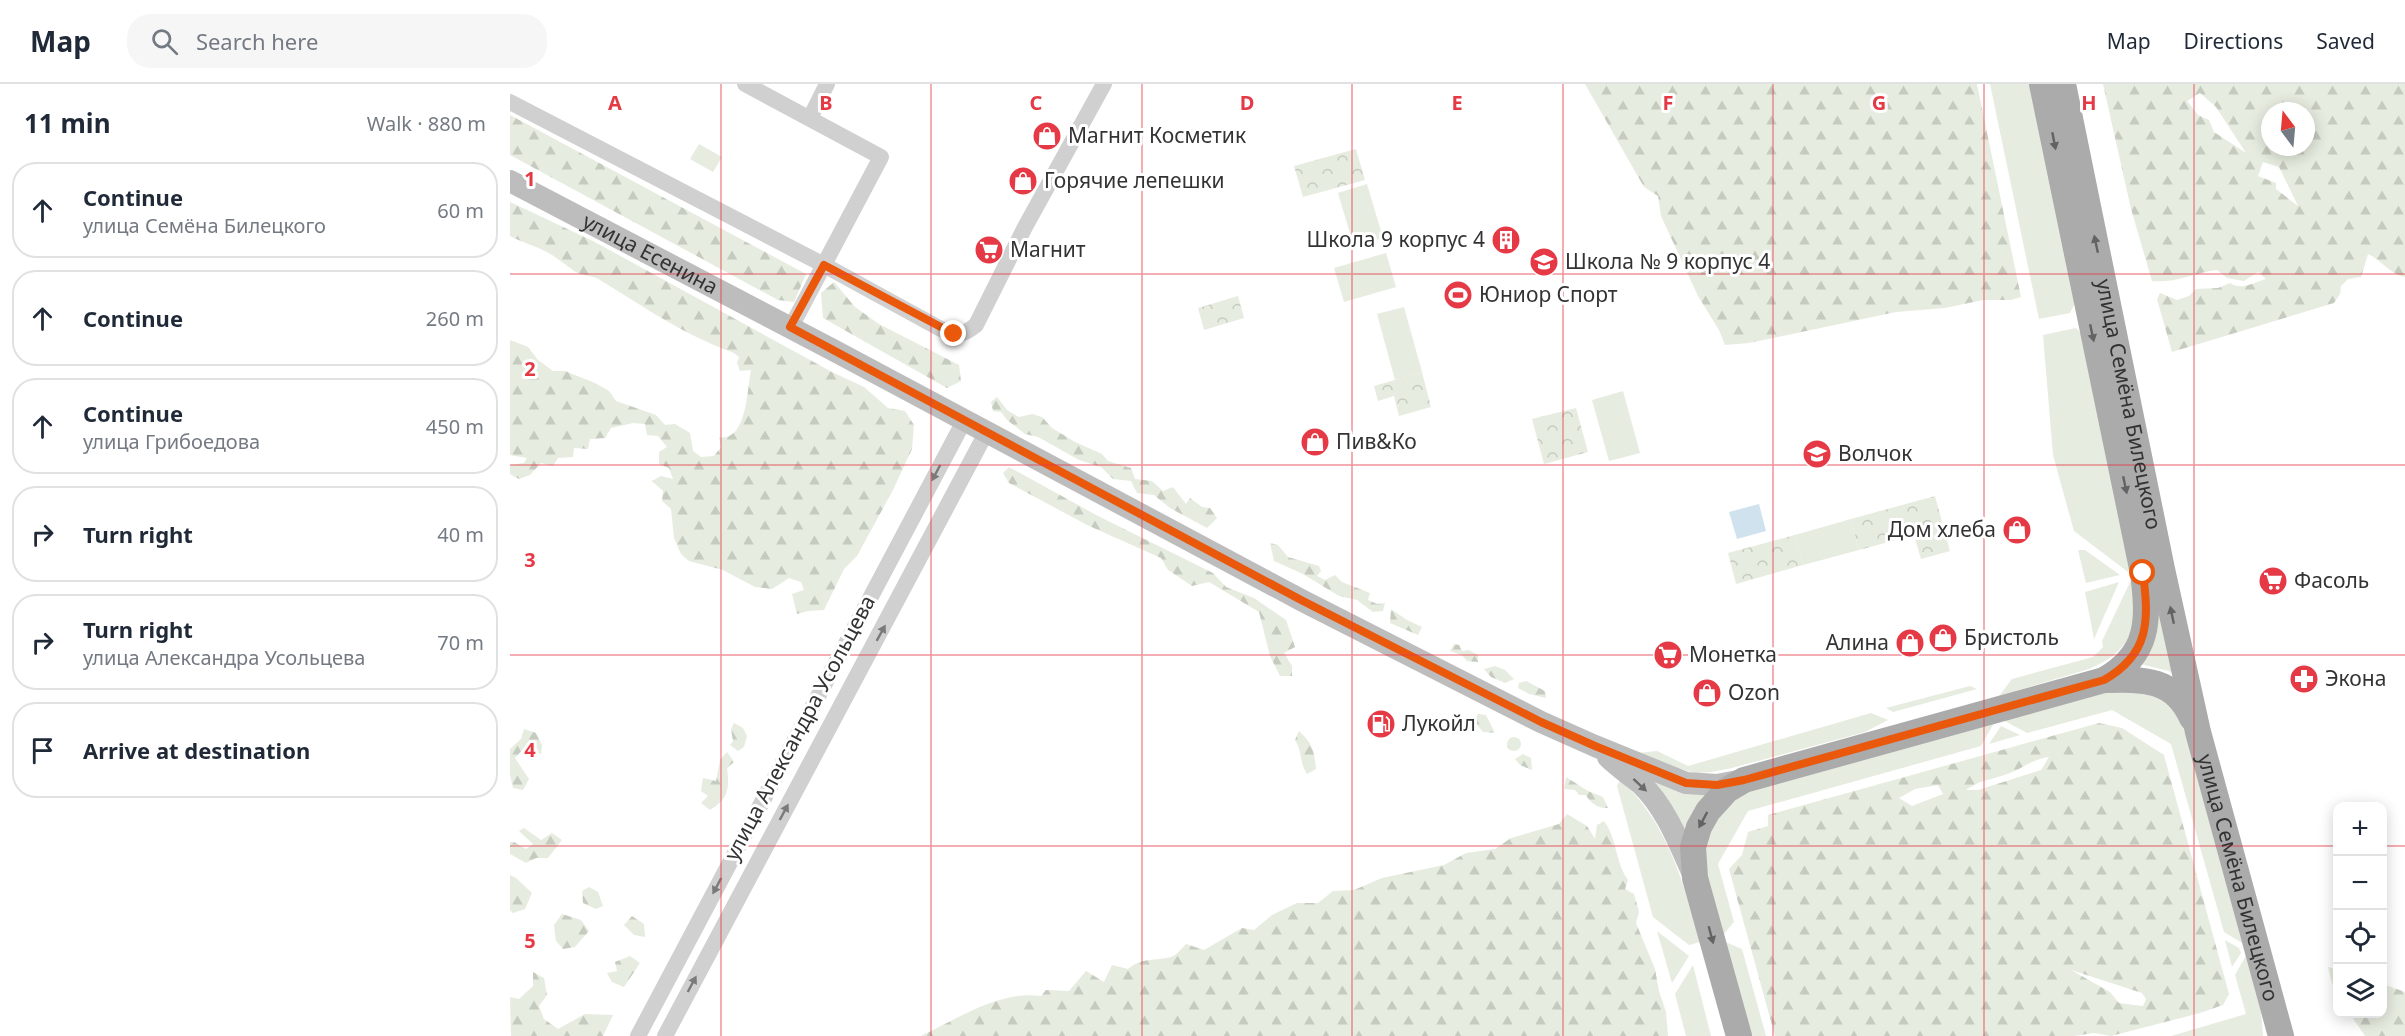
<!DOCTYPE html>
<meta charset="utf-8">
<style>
:root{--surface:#fff;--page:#f6f6f7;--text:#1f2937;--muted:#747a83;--line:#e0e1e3}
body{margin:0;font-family:"Noto Sans",sans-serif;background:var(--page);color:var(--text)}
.controls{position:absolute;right:18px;bottom:18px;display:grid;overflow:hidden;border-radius:12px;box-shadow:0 3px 15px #0003}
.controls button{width:54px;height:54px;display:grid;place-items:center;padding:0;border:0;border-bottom:2px solid var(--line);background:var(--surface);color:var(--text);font:30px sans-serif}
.compass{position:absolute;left:1751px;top:18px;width:54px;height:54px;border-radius:50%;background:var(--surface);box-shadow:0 3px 15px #0003;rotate:344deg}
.stop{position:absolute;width:18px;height:18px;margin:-14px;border:4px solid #ea580c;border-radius:50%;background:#fff}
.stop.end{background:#ea580c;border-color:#fff;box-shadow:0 2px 6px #0008}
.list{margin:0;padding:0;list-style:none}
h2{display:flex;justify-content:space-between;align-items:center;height:78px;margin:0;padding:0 24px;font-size:26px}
h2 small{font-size:20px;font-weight:400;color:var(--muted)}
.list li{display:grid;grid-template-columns:39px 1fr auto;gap:18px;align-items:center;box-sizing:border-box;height:96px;margin:0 12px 12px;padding:0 12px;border:2px solid var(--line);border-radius:24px}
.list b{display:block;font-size:22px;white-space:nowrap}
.list p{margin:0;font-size:20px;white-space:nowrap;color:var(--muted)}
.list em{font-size:20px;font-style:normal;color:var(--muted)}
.icon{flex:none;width:33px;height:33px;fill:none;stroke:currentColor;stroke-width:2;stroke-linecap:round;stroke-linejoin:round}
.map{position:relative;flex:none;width:1895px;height:952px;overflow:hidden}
header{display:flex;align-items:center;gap:36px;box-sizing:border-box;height:84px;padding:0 30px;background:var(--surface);border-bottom:2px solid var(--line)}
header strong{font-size:28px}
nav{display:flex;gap:33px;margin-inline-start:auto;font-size:21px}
.search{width:420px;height:54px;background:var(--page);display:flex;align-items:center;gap:15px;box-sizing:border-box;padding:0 21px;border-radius:24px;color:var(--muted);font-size:22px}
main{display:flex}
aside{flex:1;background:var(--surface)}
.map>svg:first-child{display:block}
.green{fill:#e6ecdf}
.forest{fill:url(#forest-firs);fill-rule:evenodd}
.park{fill:url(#park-crowns)}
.water{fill:#cfe2ee}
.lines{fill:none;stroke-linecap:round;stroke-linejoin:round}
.minor{stroke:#d0d0d0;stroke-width:16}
.secondary{stroke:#bdbdbd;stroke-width:22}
.primary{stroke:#ababab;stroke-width:26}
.oneway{fill:#636363}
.oneway2{fill:#7a7a7a}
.oneway3{fill:#6a6a6a}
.route{stroke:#ea580c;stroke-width:8}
.grid{fill:none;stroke:#e63946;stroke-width:1.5;stroke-opacity:0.55}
.labels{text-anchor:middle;stroke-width:6;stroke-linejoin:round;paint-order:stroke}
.poi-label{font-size:21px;fill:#333;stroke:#fff;text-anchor:start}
.street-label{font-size:21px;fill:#333;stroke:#fff}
.grid-label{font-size:20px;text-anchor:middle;font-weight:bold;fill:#e63946;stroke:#fff;stroke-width:6;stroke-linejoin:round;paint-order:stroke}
</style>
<header>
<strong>Map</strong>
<div class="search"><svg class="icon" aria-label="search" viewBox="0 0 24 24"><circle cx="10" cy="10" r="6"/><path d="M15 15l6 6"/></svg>Search here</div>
<nav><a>Map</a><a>Directions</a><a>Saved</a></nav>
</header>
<main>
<aside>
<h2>11 min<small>Walk · 880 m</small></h2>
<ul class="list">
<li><svg class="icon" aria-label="ahead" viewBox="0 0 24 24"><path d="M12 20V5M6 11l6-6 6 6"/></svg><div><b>Continue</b><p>улица Семёна Билецкого</p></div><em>60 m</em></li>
<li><svg class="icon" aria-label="ahead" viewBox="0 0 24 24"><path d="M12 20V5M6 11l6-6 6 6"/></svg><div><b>Continue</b></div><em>260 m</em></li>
<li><svg class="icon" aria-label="ahead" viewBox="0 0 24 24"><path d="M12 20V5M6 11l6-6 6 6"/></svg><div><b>Continue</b><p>улица Грибоедова</p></div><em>450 m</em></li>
<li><svg class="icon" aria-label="right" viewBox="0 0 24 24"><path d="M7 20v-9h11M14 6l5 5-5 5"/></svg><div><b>Turn right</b></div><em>40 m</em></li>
<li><svg class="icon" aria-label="right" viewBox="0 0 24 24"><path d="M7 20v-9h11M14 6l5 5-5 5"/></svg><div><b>Turn right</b><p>улица Александра Усольцева</p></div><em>70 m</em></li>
<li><svg class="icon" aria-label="arrive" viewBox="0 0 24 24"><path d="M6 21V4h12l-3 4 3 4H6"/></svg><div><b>Arrive at destination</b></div></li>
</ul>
</aside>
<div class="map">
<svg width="1895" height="952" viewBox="0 0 1895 952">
<defs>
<pattern id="forest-firs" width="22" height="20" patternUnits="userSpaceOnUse" patternTransform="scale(1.5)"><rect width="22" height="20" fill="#e6ecdf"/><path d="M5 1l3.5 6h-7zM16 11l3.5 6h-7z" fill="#c6cbc0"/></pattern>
<pattern id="park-crowns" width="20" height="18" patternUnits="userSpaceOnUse" patternTransform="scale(1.5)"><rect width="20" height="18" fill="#e6ecdf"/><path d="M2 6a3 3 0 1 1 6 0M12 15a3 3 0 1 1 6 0" fill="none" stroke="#c6cbc0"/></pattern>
</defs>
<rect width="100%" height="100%" fill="#fff"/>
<g class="green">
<path d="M1480,0H1520L1565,219L1560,229L1529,235Z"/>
<path d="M189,60L212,73L203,88L180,75Z"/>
<path d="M857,100L873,154L844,163L828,109Z"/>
<path d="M876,169L886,203L834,218L824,184Z"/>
<path d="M894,223L912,288L885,296L867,230Z"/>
<path d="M1566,244L1571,249L1620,484L1618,488L1564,447L1543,371L1533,251Z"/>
<path d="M1113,307L1130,369L1099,377L1082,316Z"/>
<path d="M1341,435L1349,466L1293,481L1285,451Z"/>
<path d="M1568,466H1575L1610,491L1576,499Z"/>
<path d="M1640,490L1666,593L1659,587L1630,580Z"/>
<path d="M1623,492C1629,537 1626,566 1579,585L1489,612L1502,595L1583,573L1593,563L1592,557Z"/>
<path d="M1609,498L1584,555L1575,508Z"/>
<path d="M1460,602L1467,605L1383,628L1376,624Z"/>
<path d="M1588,607C1629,608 1652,602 1674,644L1732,859L1714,848L1661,660L1602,626L1517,649L1493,636Z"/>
<path d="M1361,629L1378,636L1355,648L1222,684L1201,688L1185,689L1171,685L1128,669L1147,667L1178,682Z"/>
<path d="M1484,639L1471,662L1238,727L1208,780L1224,838L1213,851C1204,817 1184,775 1199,741C1205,727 1222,718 1233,709Z"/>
<path d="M1491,642L1510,651L1479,660Z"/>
<path d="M1138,695L1205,707L1178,759Z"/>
<path d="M1110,696C1157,737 1174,800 1190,858L1179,861L1143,833L1107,702Z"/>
<path d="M1147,847L1179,872L1162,899Z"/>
<path d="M1715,856L1729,864L1731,869L1722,883Z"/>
<path d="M1215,858L1232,865L1256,952H1241Z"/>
<path d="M1737,870L1751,928L1753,952H1661L1736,930L1725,891Z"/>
<path d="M1183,881L1201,952H1176L1165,910Z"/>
</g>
<g class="forest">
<path d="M1075,0H1467L1511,213L1501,216H1473L1435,224L1386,228L1239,259L1215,261L1209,246L1188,212L1151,132L1148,112L1134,103Z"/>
<path d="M1593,0H1895V193C1878,189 1873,177 1858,170L1851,193L1838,195L1831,202L1830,210L1824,219L1662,268L1647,215L1650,209L1667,216L1679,212L1686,205L1708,204L1720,199C1732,207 1744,198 1756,195L1748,188L1734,197L1717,194L1707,186C1682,189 1668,199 1642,197L1621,125ZM1690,9L1706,23L1736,69L1704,48L1699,36L1688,31L1677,17ZM1760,27H1796V63H1760ZM1753,78L1769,83L1788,122L1766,105V99L1748,92Z"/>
<path d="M0,31L296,190L284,218L268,216L0,71Z"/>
<path d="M0,118L83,157L322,288L354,303L378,324L395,327L404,341L402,365L383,406L347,472L334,485L314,526L298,527L287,530L282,510L294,506L291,498L279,494L262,505L245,503L213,486L179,477L171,470L164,454L161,425L152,417L153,407L142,397L151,392L163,395L159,384L149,380V368L157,363L148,352L137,351L135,340L123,339L101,344L95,354L80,355L78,365L64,364L63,373L48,374L43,382L31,379L20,391L9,395L0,390V381L14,379L17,374L0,371V256L18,263L28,276L43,287H55L85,299L99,307L106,317L146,331L155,341L165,340L180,349L183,367L191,373L204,372L211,363L209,353C237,358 237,306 241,286L230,287L227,279L229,273L224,269C172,250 136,224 90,196C83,191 71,192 64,187C57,182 50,176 42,171C30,163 13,159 0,152Z"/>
<path d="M324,198L345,223L369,240L449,281L451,297L437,304L313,234L311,209Z"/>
<path d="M487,313L497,326L509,333L522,330L532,333L542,344L565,358L592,370L598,377L621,384L625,395L642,397L653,407L663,403L676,420L680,414L692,423L700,424L707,434L697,444L660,424L644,411L627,409L621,397L603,395L591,383L569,376L528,353L515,350L497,336L491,328L483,327L481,318Z"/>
<path d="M499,383L588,432L703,489L716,503L744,514L776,536L785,563L774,569L782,582V592H770L760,572L749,528L699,498L682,502L658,486L651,474L577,441L499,399L493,389Z"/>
<path d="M760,459L768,461L778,473L809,482L811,487L807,492L815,496L825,491L832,498L860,509L858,516L867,520L875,519L873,527L863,528L847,516L829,512L793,490L764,477Z"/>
<path d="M881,525L897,536L912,543L908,551L880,539Z"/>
<path d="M944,560L949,561L952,567L959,566L968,571V578L957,577L952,571L940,567Z"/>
<path d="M985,582L995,586L1004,595L995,599L981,593L974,585Z"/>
<path d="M1016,597L1035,607L1036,614L1019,610L1008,604L1009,599Z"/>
<path d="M968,630L976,631L985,649L973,648L964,637Z"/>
<path d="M224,639L233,644L237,652L234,663L228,667L220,661L223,657L221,645Z"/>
<path d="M1589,639L1612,644L1654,671L1719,910L1713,921L1690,929L1601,952L1584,949L1564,952H1265L1219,785L1232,771L1238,748L1258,742V731ZM1539,673L1531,686L1468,706H1456C1469,696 1485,695 1500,689C1515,683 1523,675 1539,673ZM1428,701L1433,710L1402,722L1389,714L1405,705ZM1561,886L1632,909L1636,915L1633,922L1609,919L1600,908Z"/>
<path d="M14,645L26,649L32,661L31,670L14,664L5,674L19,695L13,706L3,704L0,691V665L11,655Z"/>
<path d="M789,647C803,660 804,666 806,685L797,690C789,678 793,669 785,656Z"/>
<circle cx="1004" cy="660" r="7"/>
<path d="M217,668L224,678L217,684C220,705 218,715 200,726L191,719L198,712L191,707L193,694L206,697L210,676Z"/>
<path d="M1013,670L1021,674L1022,686L1010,681L1005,675Z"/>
<path d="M1056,693L1078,707L1093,713L1098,724C1089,725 1080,719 1076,711H1069L1065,706L1054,705Z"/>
<path d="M1057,730L1077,742L1085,755L1087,741L1094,737C1107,754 1105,778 1118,796L1115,805L1124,810L1129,828L1126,839L1145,885L1149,907L1156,928L1158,952H411C447,935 490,906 531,912L536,906L559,907L576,887L594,898L602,881L618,885C632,873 645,877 661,873C667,871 672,864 676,860L694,866L732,844L744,846L762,831L787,819H808L823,807L844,806L872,794L934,781L956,769L985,765L1001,754L1049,740Z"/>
<path d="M14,744L31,756L42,749L52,756L38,774H26L16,779L0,770V758H4L16,765L23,760L9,747Z"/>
<path d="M0,791L6,794L22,809L15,825L3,829L0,826Z"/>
<path d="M79,803L88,808L93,822L86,825L73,819L72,807Z"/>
<path d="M52,830L71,836L79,847L65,863L53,865L46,857L44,841Z"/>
<path d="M122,832L134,840L135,853L124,851L114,841Z"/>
<path d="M120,872L130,879L114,903L102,898L97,889L107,887L105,878Z"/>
<path d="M1818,883L1827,885V909L1822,899Z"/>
<path d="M23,888L34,894L37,911L29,922L34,935L48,945L75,930L103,931L93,952H1L0,913L9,915L23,902Z"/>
<path d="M1873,900L1895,908V952H1855L1840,930H1872Z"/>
</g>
<g class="park">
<path d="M846,65L855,96L793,113L784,82Z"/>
<path d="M728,212L734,234L694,246L688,224Z"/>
<path d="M912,288L921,323L889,332L884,312L868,317L864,302Z"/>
<path d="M1066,324L1078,368L1034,380L1022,335Z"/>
<path d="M1425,412L1440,467L1411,475L1404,451L1349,466L1341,435Z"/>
<path d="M1285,451L1293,481L1226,500L1218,469Z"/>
</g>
<path class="water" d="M1249,420L1256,447L1227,455L1219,428Z"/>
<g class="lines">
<g class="minor">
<path d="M235,0L371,73L281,243"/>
<path d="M0,18L314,181L429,244C446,252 451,253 466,241L515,143L594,0"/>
<path d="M300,34L317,0"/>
<path d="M128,952L454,337"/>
<path d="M155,952L476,349"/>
</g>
<g class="secondary">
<path id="s1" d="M0,97L323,266L793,517L1031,638L1085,662L1176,699L1207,701L1233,696"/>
<path d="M1098,673C1108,683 1120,691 1131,700C1156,724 1169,759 1183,790"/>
</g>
<g class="primary">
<path d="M1532,0L1633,489C1639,536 1640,570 1594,596"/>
<path id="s2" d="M1553,0L1652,485L1688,648L1771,952"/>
<path d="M1229,952L1185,794L1183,763L1189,743L1198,727L1217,706L1234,696L1594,596C1633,595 1664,594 1682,634"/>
</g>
</g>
<defs><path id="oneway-solid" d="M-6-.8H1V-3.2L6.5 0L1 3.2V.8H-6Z" transform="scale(1.5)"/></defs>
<g class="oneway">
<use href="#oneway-solid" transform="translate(1544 57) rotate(79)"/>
<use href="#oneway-solid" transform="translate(1586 160) rotate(-102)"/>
<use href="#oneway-solid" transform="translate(1582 249) rotate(78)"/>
<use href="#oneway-solid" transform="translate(1615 401) rotate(78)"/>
<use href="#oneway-solid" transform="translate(1662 531) rotate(-102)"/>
<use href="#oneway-solid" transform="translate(1193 736) rotate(118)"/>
<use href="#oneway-solid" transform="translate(1201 851) rotate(75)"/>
</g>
<g class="oneway2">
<use href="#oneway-solid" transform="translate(426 389) rotate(118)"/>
<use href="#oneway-solid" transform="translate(371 549) rotate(-61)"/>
<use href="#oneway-solid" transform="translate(274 728) rotate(-62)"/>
<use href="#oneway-solid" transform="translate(207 802) rotate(118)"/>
<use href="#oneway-solid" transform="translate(182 900) rotate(-62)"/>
</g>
<use class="oneway3" href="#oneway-solid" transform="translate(1130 701) rotate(43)"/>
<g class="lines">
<path class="route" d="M444,250L314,181L280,243L793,517L1031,638L1085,662L1176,699L1207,701L1234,696L1594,596C1640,570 1639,536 1633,489"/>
</g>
<path class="grid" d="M211,0V952M421,0V952M632,0V952M842,0V952M1053,0V952M1263,0V952M1474,0V952M1684,0V952M0,190H1895M0,381H1895M0,571H1895M0,762H1828M1872,762H1895"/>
<defs>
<g id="shop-disc" transform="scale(1.5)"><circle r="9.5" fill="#e63946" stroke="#fff"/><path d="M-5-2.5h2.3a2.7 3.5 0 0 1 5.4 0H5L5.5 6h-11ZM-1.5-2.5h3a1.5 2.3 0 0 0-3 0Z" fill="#fff"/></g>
<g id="building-disc" transform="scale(1.5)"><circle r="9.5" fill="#e63946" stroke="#fff"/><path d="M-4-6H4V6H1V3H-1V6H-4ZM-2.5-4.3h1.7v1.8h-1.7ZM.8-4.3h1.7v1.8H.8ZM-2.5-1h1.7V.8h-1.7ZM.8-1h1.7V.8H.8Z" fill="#fff"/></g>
<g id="supermarket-disc" transform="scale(1.5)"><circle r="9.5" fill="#e63946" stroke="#fff"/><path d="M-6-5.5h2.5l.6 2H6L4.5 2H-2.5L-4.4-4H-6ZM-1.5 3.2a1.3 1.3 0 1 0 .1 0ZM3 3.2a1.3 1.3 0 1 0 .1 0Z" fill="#fff"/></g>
<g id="school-disc" transform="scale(1.5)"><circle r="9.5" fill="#e63946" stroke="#fff"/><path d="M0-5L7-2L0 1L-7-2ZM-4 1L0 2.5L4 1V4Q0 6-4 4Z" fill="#fff"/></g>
<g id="stadium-disc" transform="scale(1.5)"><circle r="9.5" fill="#e63946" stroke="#fff"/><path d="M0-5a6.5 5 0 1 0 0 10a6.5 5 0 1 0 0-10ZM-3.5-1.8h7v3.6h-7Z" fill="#fff"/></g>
<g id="pharmacy-disc" transform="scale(1.5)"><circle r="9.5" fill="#e63946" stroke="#fff"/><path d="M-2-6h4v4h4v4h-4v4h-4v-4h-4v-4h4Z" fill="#fff"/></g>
<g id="fuel-disc" transform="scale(1.5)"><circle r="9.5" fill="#e63946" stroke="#fff"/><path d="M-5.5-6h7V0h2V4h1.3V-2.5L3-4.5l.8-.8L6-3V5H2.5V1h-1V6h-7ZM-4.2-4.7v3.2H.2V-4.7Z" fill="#fff"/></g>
</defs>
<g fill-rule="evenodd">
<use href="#shop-disc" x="537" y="52"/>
<use href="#shop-disc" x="513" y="97"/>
<use href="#building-disc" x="996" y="156"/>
<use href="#supermarket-disc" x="479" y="166"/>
<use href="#school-disc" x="1034" y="178"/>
<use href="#stadium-disc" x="948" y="211"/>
<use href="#shop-disc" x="805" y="358"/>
<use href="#school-disc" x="1307" y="370"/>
<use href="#shop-disc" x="1507" y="446"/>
<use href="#supermarket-disc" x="1763" y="497"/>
<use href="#shop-disc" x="1433" y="554"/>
<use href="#shop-disc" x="1400" y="559"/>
<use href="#supermarket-disc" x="1158" y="571"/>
<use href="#pharmacy-disc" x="1794" y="595"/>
<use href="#shop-disc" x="1197" y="609"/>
<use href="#fuel-disc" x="871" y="640"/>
</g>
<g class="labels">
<g class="poi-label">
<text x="558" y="59">Магнит Косметик</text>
<text x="534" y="104">Горячие лепешки</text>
<text x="975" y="163" text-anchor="end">Школа 9 корпус 4</text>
<text x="500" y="173">Магнит</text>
<text x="1055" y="185">Школа № 9 корпус 4</text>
<text x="969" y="218">Юниор Спорт</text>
<text x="826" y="365">Пив&amp;Ко</text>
<text x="1328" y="377">Волчок</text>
<text x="1486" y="453" text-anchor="end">Дом хлеба</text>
<text x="1784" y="504">Фасоль</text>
<text x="1454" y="561">Бристоль</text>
<text x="1379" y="566" text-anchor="end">Алина</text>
<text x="1179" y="578">Монетка</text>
<text x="1815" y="602">Экона</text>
<text x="1218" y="616">Ozon</text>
<text x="892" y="647">Лукойл</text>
</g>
<g class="street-label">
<text dy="7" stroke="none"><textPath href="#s1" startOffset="158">улица Есенина</textPath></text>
<text dy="7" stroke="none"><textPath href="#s2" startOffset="327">улица Семёна Билецкого</textPath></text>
<text transform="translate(290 644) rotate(-62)" y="7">улица Александра Усольцева</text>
<text dy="7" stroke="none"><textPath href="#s2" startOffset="813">улица Семёна Билецкого</textPath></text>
</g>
</g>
<g class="grid-label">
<text x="105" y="26">A</text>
<text x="316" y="26">B</text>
<text x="526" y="26">C</text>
<text x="737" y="26">D</text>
<text x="947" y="26">E</text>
<text x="1158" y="26">F</text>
<text x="1369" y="26">G</text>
<text x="1579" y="26">H</text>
<text x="20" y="102">1</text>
<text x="20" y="292">2</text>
<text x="20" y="483">3</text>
<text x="20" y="673">4</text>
<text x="20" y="864">5</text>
</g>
</svg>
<div class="controls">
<button>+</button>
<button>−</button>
<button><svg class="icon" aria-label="locate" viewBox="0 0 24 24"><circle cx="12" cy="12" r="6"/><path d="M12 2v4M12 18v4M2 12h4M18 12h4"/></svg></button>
<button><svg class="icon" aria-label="layers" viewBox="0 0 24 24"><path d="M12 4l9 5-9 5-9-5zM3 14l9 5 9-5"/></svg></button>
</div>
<svg class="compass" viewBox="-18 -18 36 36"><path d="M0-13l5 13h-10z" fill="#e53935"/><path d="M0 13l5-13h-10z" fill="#747a83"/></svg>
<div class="stop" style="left:1633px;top:489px"></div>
<div class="stop end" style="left:444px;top:250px"></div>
</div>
</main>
